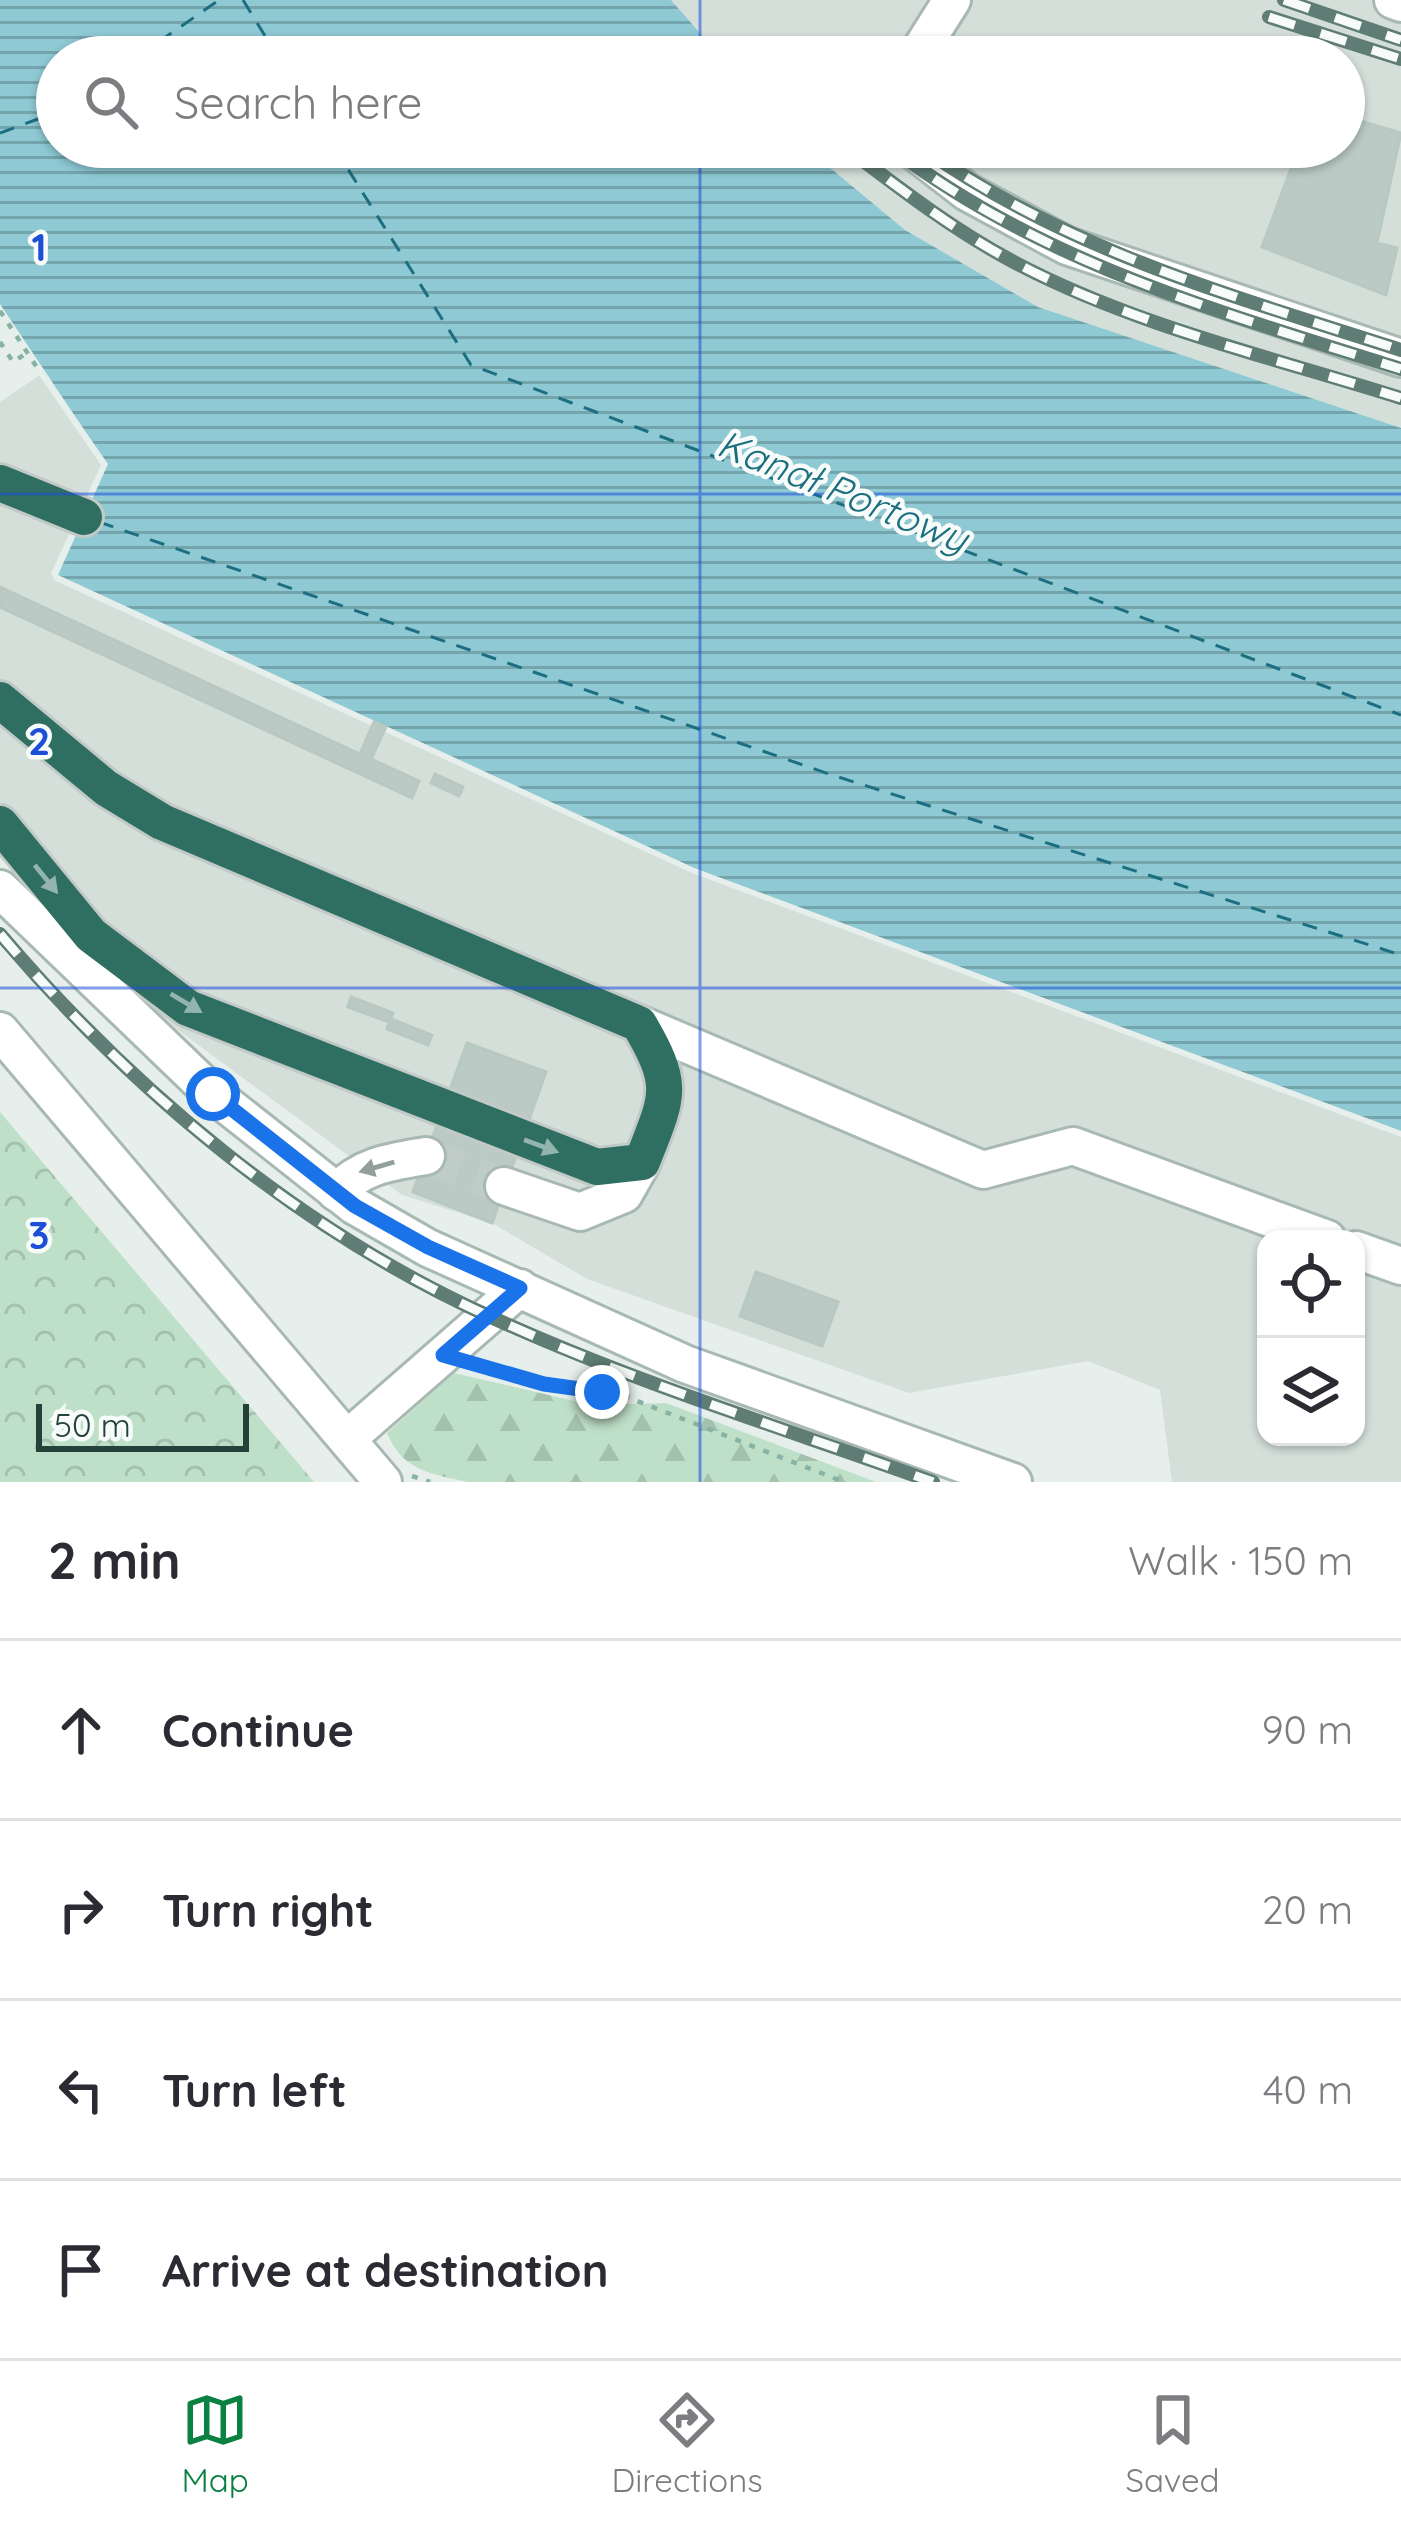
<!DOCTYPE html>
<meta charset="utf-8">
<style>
:root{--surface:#fff;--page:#f7f7f7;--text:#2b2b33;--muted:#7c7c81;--line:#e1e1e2;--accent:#0b8043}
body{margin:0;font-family:Quicksand,sans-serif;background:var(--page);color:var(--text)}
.controls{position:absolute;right:36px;bottom:36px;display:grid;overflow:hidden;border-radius:24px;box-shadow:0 3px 9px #0004}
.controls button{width:108px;height:108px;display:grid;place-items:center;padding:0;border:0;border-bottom:3px solid var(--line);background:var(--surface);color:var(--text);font:60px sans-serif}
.scale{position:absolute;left:36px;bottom:30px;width:213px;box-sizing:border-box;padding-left:12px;border:6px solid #24423a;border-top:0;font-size:33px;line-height:42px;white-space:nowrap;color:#24423a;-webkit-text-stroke:9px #f7fbf9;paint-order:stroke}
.stop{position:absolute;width:36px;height:36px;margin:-27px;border:9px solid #1a73e8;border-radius:50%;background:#fff}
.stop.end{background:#1a73e8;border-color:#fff;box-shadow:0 3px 12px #0008}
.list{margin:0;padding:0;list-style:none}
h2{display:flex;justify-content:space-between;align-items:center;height:156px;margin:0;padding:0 48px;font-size:51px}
h2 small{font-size:39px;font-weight:400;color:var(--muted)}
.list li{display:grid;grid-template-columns:78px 1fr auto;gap:36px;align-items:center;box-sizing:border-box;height:180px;padding:0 48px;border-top:3px solid var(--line)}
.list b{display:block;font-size:45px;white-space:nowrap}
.list em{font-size:39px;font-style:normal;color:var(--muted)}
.icon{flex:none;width:66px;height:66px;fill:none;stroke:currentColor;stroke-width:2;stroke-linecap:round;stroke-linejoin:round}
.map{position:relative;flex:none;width:1401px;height:1482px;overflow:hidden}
.search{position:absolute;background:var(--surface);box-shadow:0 3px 9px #0004;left:36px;right:36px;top:36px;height:132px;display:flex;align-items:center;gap:30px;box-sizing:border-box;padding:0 42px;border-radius:66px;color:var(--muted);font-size:45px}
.sheet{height:876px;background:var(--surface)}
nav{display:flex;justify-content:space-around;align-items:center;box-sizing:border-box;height:168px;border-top:3px solid var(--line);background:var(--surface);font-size:33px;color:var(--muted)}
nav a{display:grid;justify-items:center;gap:6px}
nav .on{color:var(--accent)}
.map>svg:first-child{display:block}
.built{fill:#d4dfda;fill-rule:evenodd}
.forest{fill:url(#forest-firs)}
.park{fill:url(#park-crowns)}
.water{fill:url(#water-rules)}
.pier{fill:#e6efeb}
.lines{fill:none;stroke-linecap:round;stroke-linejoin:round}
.ferry{stroke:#1c6f80;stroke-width:3;stroke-dasharray:15 12;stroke-linecap:butt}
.building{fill:#bbcac4;stroke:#b8c9c2;stroke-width:3}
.minor-tunnel{stroke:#bfccc8;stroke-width:36;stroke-dasharray:36 18;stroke-linecap:butt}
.minor-casing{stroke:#a8b8b2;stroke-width:42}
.highway-casing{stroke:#c2cac8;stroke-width:42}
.path{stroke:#86b3a5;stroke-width:4.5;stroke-dasharray:6 9;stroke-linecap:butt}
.minor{stroke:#fff;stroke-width:36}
.highway{stroke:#2f6f62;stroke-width:36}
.rail-casing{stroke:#5f7d75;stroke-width:14}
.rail{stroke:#f7fbf9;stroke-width:9;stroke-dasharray:27;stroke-linecap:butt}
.oneway{fill:#93b5ae}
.oneway2{fill:#92a09c}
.route{stroke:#1a73e8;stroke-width:15}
.grid{fill:none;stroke:#1d4ed8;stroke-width:3;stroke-opacity:0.55}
.labels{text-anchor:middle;stroke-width:9;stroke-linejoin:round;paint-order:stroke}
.water-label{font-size:39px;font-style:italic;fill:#1c6f80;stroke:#f7fbf9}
.grid-label{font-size:39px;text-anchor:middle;font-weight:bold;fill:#1d4ed8;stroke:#f7fbf9;stroke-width:9;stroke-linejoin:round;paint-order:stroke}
</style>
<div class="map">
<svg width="1401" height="1482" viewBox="0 0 1401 1482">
<defs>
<pattern id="forest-firs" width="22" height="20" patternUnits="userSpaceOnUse" patternTransform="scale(3)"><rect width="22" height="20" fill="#bfe0c8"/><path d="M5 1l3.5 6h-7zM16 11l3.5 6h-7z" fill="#a4c1ad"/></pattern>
<pattern id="park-crowns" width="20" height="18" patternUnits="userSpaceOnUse" patternTransform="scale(3)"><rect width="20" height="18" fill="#bfe0c8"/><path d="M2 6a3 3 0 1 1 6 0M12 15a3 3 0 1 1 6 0" fill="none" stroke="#a4c1ad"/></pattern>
<pattern id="water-rules" width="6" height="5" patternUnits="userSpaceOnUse" patternTransform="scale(3)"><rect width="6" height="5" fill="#8ec9d4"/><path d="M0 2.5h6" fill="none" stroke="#74a5ad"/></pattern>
</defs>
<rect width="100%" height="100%" fill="#e6efeb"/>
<g class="built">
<path d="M671,0H1401V428L1038,307L905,230L805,147H1344V57H721Z"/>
<path d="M44,372L108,464L57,574L694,868L1401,1131V1482H1172L1160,1390L1088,1361L909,1393L587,1279L492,1223L402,1195L99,972L0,855V402ZM1266,1239H1356V1437H1266Z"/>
</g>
<path class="forest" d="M454,1373L591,1405L666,1403L876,1482H468C431,1474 402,1470 387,1433Z"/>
<path class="park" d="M0,1112L314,1482H0Z"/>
<path class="water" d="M0,0H671L721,57H57V147H805L905,230L1038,307L1401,428V1131L694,868L57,575L107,464L0,304Z"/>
<path class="pier" d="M44,372L108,464L58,575L694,868L1401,1131V1137L692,873L54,580L51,573L101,465L39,375Z"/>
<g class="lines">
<g class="ferry">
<path d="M243,0L278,57"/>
<path d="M137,57L219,0"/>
<path d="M0,133L57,112"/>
<path d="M334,147L471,365L1401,715"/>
<path d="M99,522L832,775L1401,955"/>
</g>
</g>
<g class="building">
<path d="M1344,116L1401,133L1377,243L1397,248L1386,295L1262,247L1299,147H1344Z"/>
<path d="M0,587L360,754L374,722L386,727L371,759L419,781L412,798L0,607Z"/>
<path d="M435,774L463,787L459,796L431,783Z"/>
<path d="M351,997L393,1013L389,1022L348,1007Z"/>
<path d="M391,1019L432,1035L428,1045L387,1029Z"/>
<path d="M467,1043L546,1072L492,1223L413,1192Z"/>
<path d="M756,1272L838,1302L822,1346L740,1316Z"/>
</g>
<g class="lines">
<path class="minor-tunnel" d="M426,1156L504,1186"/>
<g class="minor-casing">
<g id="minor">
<path d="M1393,0L1401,3"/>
<path d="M916,57L952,0"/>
<path d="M909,147L967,192L1067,246L1401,358"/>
<path d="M0,889L213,1094L355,1206L428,1248L685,1364L1013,1482"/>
<path d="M639,1024L983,1170L1073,1146L1327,1239"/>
<path d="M0,1031L383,1482"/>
<path d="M504,1186L580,1212L624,1194L642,1162"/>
<path d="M336,1192C363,1165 390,1162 426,1156"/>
<path d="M1356,1250L1401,1266"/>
<path d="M347,1439L520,1288"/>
</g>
</g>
<g class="highway-casing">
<g id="highway">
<path d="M0,483L84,517"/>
<path d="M0,700L106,788L162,822L639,1024C676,1087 668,1095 642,1162L597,1167L188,1008L91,935L0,824"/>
</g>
</g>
<g class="path">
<path d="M0,311L38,369"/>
<path d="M0,342L13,362L28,352"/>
<path d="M477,1365L544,1384L627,1397L844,1482"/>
<path d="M412,1476L430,1482"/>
</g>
<use href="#minor" class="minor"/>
<use href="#highway" class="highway"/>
<g class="rail-casing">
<g id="rail">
<path d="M1284,0L1401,40"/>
<path d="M1269,17L1401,59"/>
<path d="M845,147C899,188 952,229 1012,261C1132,325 1271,357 1401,398"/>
<path d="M890,147C1043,264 1220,312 1401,369"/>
<path d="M921,147C1067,251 1233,296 1401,350"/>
<path d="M0,934C133,1091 302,1232 491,1317C633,1382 786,1429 933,1482"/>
</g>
</g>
<use href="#rail" class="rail"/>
</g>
<defs><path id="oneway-solid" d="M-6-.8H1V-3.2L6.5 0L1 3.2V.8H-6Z" transform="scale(3)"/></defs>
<g class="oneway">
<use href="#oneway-solid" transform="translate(46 879) rotate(51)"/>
<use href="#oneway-solid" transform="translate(186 1003) rotate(31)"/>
<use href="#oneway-solid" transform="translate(541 1146) rotate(20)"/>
</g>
<use class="oneway2" href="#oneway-solid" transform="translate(377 1167) rotate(164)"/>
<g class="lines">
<path class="route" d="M213,1094L355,1206L428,1247L520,1288L443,1355L544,1384L602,1392"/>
</g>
<path class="grid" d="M700,0V57M700,147V1482M0,494H1401M0,988H1401"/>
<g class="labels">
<g class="water-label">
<text transform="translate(843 491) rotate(22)" y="14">Kanał Portowy</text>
</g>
</g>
<g class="grid-label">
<text x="39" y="261">1</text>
<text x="39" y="755">2</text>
<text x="39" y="1249">3</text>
</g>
</svg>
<div class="controls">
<button><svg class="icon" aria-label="locate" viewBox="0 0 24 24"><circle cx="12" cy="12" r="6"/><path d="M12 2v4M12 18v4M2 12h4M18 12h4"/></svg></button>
<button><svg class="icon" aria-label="layers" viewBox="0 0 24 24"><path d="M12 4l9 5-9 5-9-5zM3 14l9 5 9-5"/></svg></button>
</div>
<div class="scale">50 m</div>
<div class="stop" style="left:213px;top:1094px"></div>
<div class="stop end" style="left:602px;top:1392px"></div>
<div class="search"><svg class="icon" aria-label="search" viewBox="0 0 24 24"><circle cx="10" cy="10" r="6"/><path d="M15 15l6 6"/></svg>Search here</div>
</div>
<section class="sheet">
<h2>2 min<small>Walk · 150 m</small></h2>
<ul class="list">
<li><svg class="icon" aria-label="ahead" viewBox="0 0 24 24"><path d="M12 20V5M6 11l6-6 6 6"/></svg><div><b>Continue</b></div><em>90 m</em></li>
<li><svg class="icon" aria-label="right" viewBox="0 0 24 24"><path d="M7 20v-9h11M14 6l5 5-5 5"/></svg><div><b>Turn right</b></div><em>20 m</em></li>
<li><svg class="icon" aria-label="left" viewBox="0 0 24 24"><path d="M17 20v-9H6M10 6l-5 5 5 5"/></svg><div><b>Turn left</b></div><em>40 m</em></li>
<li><svg class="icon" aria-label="arrive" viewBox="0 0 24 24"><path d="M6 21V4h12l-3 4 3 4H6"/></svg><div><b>Arrive at destination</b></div></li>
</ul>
</section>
<nav>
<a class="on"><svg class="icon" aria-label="map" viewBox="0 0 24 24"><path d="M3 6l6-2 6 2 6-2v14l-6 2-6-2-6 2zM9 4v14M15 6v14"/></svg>Map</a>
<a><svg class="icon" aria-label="directions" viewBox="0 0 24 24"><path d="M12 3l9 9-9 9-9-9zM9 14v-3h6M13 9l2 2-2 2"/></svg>Directions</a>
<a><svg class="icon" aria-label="saved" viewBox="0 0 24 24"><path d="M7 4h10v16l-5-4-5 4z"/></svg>Saved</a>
</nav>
